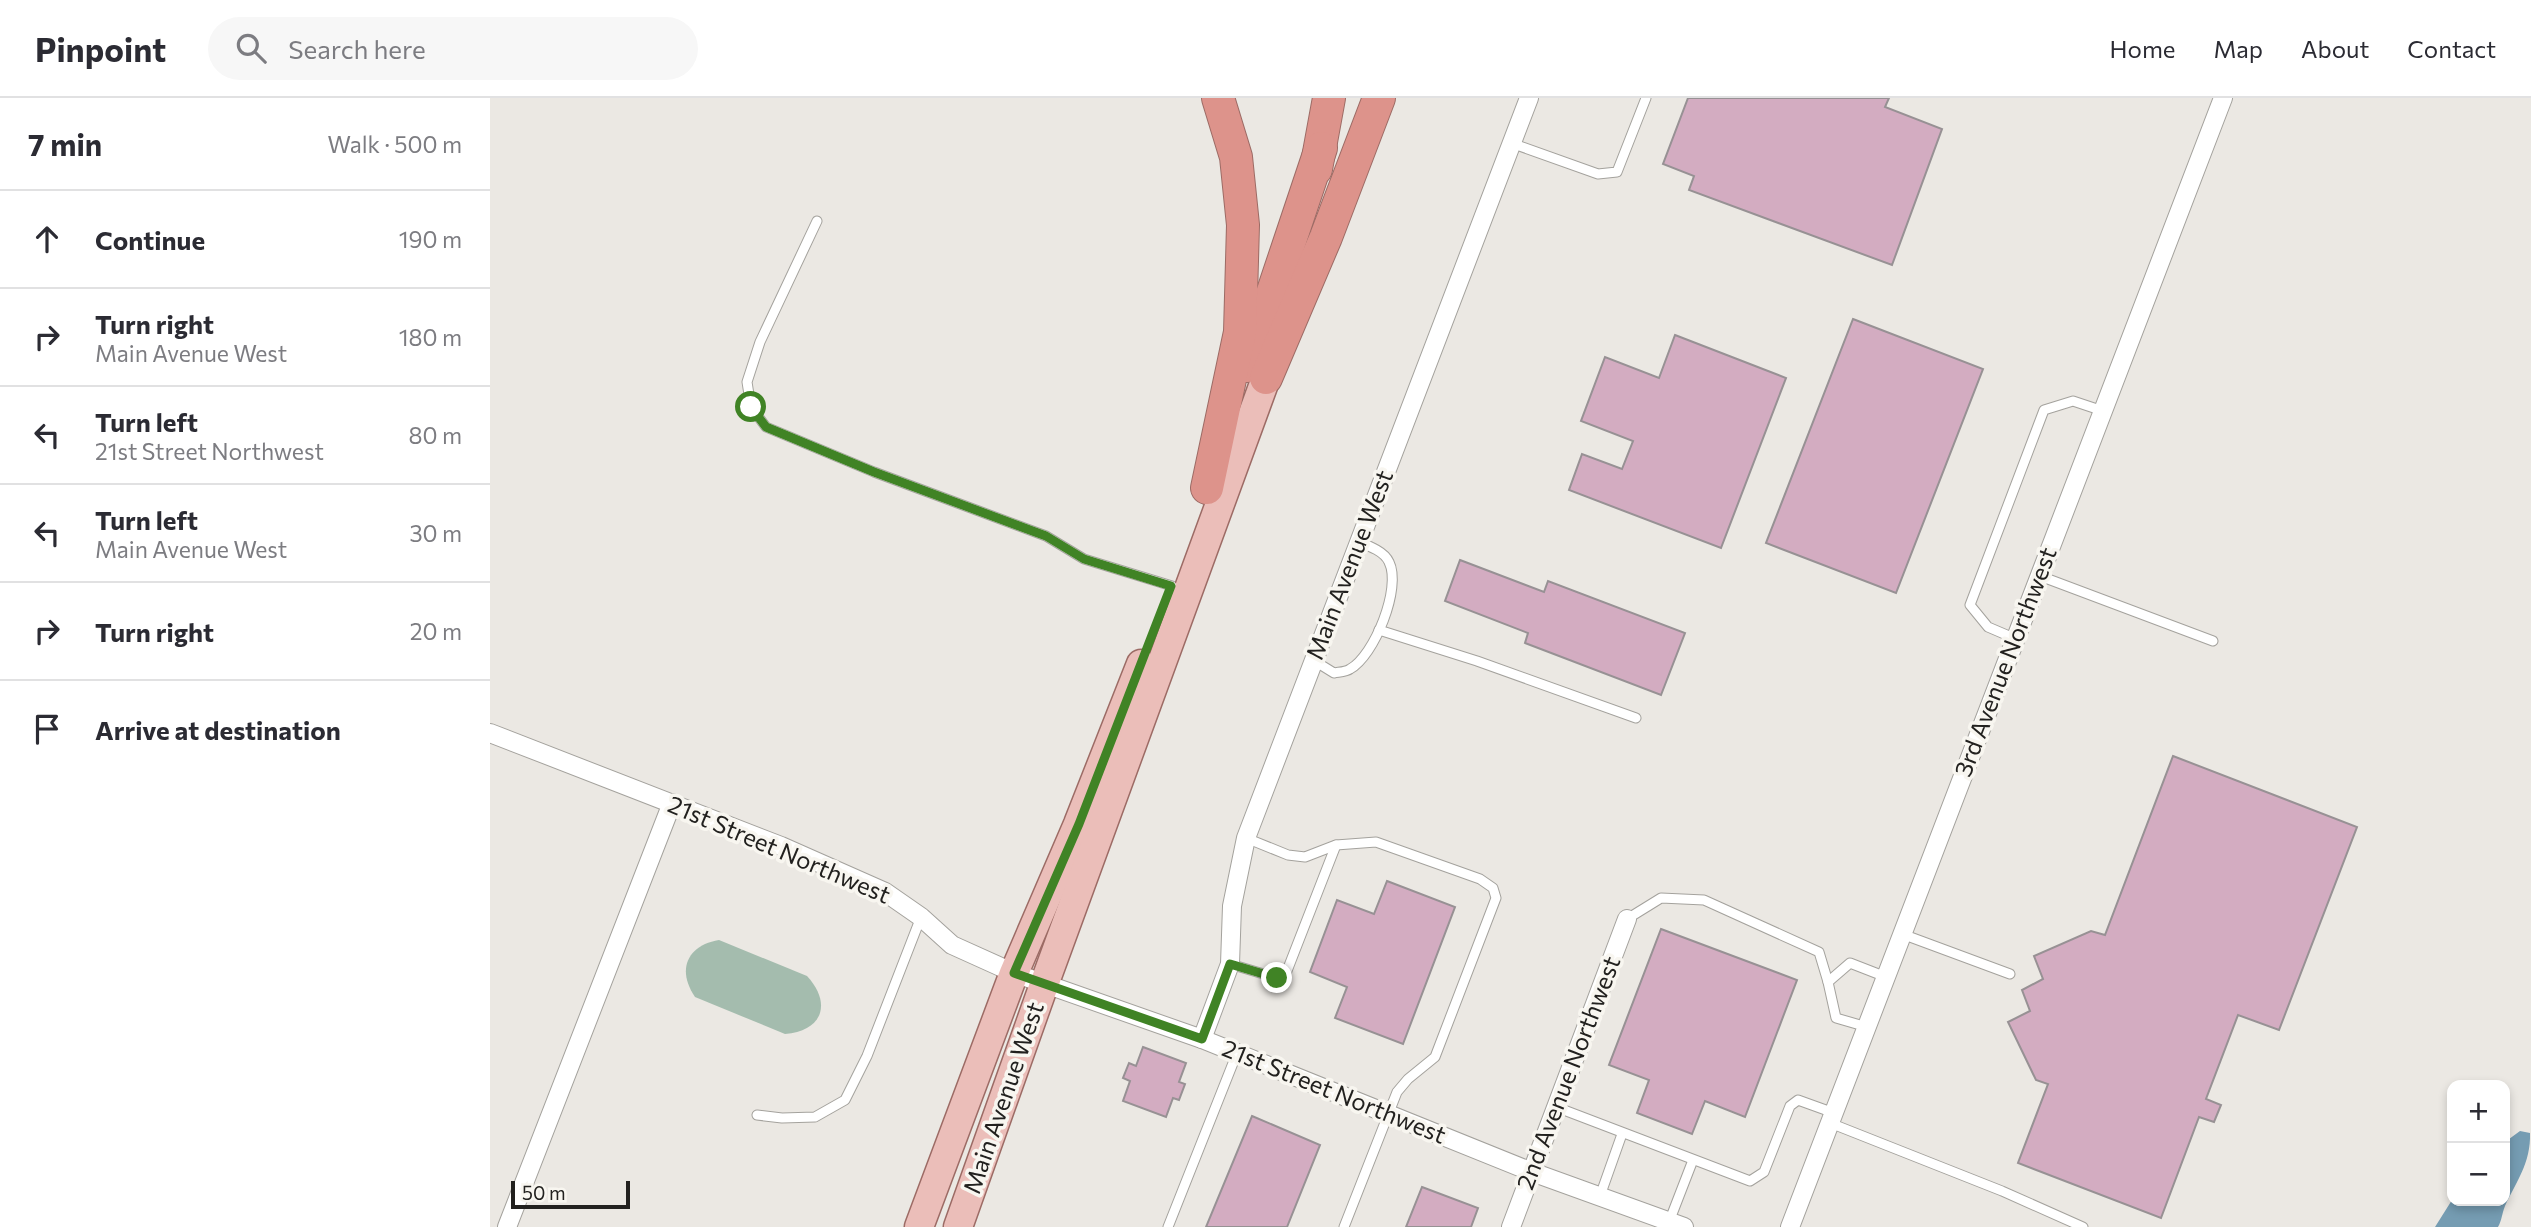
<!DOCTYPE html>
<meta charset="utf-8">
<style>
:root{--surface:#fff;--page:#f7f7f7;--text:#2b2b33;--muted:#7c7c81;--line:#e1e1e2}
body{margin:0;font-family:Commissioner,sans-serif;background:var(--page);color:var(--text)}
.controls{position:absolute;right:21px;bottom:21px;display:grid;overflow:hidden;border-radius:14px;box-shadow:0 4px 10px #0003}
.controls button{width:63px;height:63px;display:grid;place-items:center;padding:0;border:0;border-bottom:2px solid var(--line);background:var(--surface);color:var(--text);font:35px sans-serif}
.scale{position:absolute;left:21px;bottom:18px;width:119px;box-sizing:border-box;padding-left:7px;border:4px solid #22211f;border-top:0;font-size:19px;line-height:24px;white-space:nowrap;color:#22211f;-webkit-text-stroke:5px #f8f6f0;paint-order:stroke}
.stop{position:absolute;width:21px;height:21px;margin:-16px;border:5px solid #408325;border-radius:50%;background:#fff}
.stop.end{background:#408325;border-color:#fff;box-shadow:0 2px 7px #0008}
.list{margin:0;padding:0;list-style:none}
h2{display:flex;justify-content:space-between;align-items:center;height:91px;margin:0;padding:0 28px;font-size:30px}
h2 small{font-size:23px;font-weight:400;color:var(--muted)}
.list li{display:grid;grid-template-columns:46px 1fr auto;gap:21px;align-items:center;box-sizing:border-box;height:98px;padding:0 28px;border-top:2px solid var(--line)}
.list b{display:block;font-size:26px;white-space:nowrap}
.list p{margin:0;font-size:23px;white-space:nowrap;color:var(--muted)}
.list em{font-size:23px;font-style:normal;color:var(--muted)}
.icon{flex:none;width:38px;height:38px;fill:none;stroke:currentColor;stroke-width:2;stroke-linecap:round;stroke-linejoin:round}
.map{position:relative;flex:none;width:2041px;height:1129px;overflow:hidden}
header{display:flex;align-items:center;gap:42px;box-sizing:border-box;height:98px;padding:0 35px;background:var(--surface);border-bottom:2px solid var(--line)}
header strong{font-size:33px}
nav{display:flex;gap:38px;margin-inline-start:auto;font-size:24px}
.search{width:490px;height:63px;background:var(--page);display:flex;align-items:center;gap:18px;box-sizing:border-box;padding:0 24px;border-radius:38px;color:var(--muted);font-size:26px}
main{display:flex}
aside{flex:1;background:var(--surface)}
.map>svg:first-child{display:block}
.green{fill:#a4bcae}
.water{fill:#759cb2}
.building{fill:#d3acc1;stroke:#979194;stroke-width:2}
.lines{fill:none;stroke-linecap:round;stroke-linejoin:round}
.service-casing{stroke:#a4a29d;stroke-width:11}
.minor-casing{stroke:#a4a29d;stroke-width:20}
.primary-casing{stroke:#9c6b65;stroke-width:31}
.motorway-casing{stroke:#9c6b65;stroke-width:34}
.service{stroke:#fff;stroke-width:9}
.minor{stroke:#fff;stroke-width:18}
.primary{stroke:#ebbeb9;stroke-width:28}
.motorway{stroke:#dd938b;stroke-width:32}
.route{stroke:#408325;stroke-width:9}
.labels{text-anchor:middle;stroke-width:7;stroke-linejoin:round;paint-order:stroke}
.street-label{font-size:24px;fill:#22211f;stroke:#f8f6f0}
</style>
<header>
<strong>Pinpoint</strong>
<div class="search"><svg class="icon" aria-label="search" viewBox="0 0 24 24"><circle cx="10" cy="10" r="6"/><path d="M15 15l6 6"/></svg>Search here</div>
<nav><a>Home</a><a>Map</a><a>About</a><a>Contact</a></nav>
</header>
<main>
<aside>
<h2>7 min<small>Walk · 500 m</small></h2>
<ul class="list">
<li><svg class="icon" aria-label="ahead" viewBox="0 0 24 24"><path d="M12 20V5M6 11l6-6 6 6"/></svg><div><b>Continue</b></div><em>190 m</em></li>
<li><svg class="icon" aria-label="right" viewBox="0 0 24 24"><path d="M7 20v-9h11M14 6l5 5-5 5"/></svg><div><b>Turn right</b><p>Main Avenue West</p></div><em>180 m</em></li>
<li><svg class="icon" aria-label="left" viewBox="0 0 24 24"><path d="M17 20v-9H6M10 6l-5 5 5 5"/></svg><div><b>Turn left</b><p>21st Street Northwest</p></div><em>80 m</em></li>
<li><svg class="icon" aria-label="left" viewBox="0 0 24 24"><path d="M17 20v-9H6M10 6l-5 5 5 5"/></svg><div><b>Turn left</b><p>Main Avenue West</p></div><em>30 m</em></li>
<li><svg class="icon" aria-label="right" viewBox="0 0 24 24"><path d="M7 20v-9h11M14 6l5 5-5 5"/></svg><div><b>Turn right</b></div><em>20 m</em></li>
<li><svg class="icon" aria-label="arrive" viewBox="0 0 24 24"><path d="M6 21V4h12l-3 4 3 4H6"/></svg><div><b>Arrive at destination</b></div></li>
</ul>
</aside>
<div class="map">
<svg width="2041" height="1129" viewBox="0 0 2041 1129">
<rect width="100%" height="100%" fill="#ebe8e3"/>
<path class="green" d="M229,842L317,878C342,905 333,933 295,936L205,899C186,871 198,847 229,842Z"/>
<path class="water" d="M2030,1033L2040,1035C2041,1065 2026,1084 2015,1108C2012,1115 2012,1122 2008,1129H1945L1962,1102L2015,1103V1044Z"/>
<g class="building">
<path d="M1198,0H1399L1395,9L1452,31L1402,167L1199,92L1204,78L1173,66Z"/>
<path d="M1363,221L1493,271L1406,495L1276,445Z"/>
<path d="M1185,237L1296,280L1231,450L1079,392L1092,356L1132,371L1143,343L1091,323L1115,259L1169,280Z"/>
<path d="M970,462L1054,494L1058,483L1195,535L1171,597L1035,545L1038,535L955,503Z"/>
<path d="M1683,658L1867,729L1789,932L1748,917L1716,1001L1731,1007L1724,1024L1709,1019L1671,1120L1528,1065L1558,986L1546,982L1518,924L1540,913L1532,892L1553,881L1544,858L1601,833L1615,837Z"/>
<path d="M897,783L965,809L913,946L845,920L857,889L820,874L847,802L884,816Z"/>
<path d="M1171,831L1307,882L1255,1019L1215,1003L1202,1036L1147,1015L1159,982L1119,967Z"/>
<path d="M653,949L696,965L689,984L695,986L689,1002L683,1000L676,1019L633,1003L640,983L633,980L639,965L646,968Z"/>
<path d="M762,1018L830,1047L797,1129H716Z"/>
<path d="M932,1089L988,1110L981,1129H916Z"/>
</g>
<g class="lines">
<g class="service-casing">
<g id="service">
<path d="M1021,45L1108,76L1127,74L1156,0"/>
<path d="M327,123L270,244L257,284L261,309L276,329L384,374L556,438L594,461L682,488"/>
<path d="M1550,478L1723,543"/>
<path d="M889,532L987,563L1146,620"/>
<path d="M1526,541L1498,529L1480,507L1554,312L1583,303L1613,313"/>
<path d="M823,562L844,575C849,574 856,574 860,571C884,558 912,490 899,464C894,453 879,448 868,444"/>
<path d="M756,740L798,757L815,759L846,747L886,744L990,781L1003,790L1006,800L945,959L918,981L907,994L854,1129"/>
<path d="M1137,821L1171,800L1214,802L1329,854L1338,884"/>
<path d="M1412,836L1520,876"/>
<path d="M740,866L787,880L795,878L846,747"/>
<path d="M1377,929L1346,920L1338,884L1360,865L1396,879"/>
<path d="M1066,1009L1260,1083L1274,1074L1300,1008L1308,1002L1344,1015"/>
<path d="M267,1017L292,1020L325,1019L355,1002L377,958L431,819"/>
<path d="M1340,1025L1512,1093L1593,1129"/>
<path d="M1110,1098L1132,1036"/>
<path d="M1179,1124L1203,1062"/>
<path d="M678,1129L747,955"/>
</g>
</g>
<g class="minor-casing">
<g id="minor">
<path d="M0,635L291,748L395,794L431,819L462,847L524,875L712,941L1042,1074L1194,1129"/>
<path d="M712,941L740,866L742,808L756,740L1039,0"/>
<path d="M17,1129L182,705"/>
<path d="M1021,1129L1137,821"/>
<path d="M1300,1129L1733,0"/>
</g>
</g>
<g class="primary-casing">
<g id="primary">
<path d="M429,1129L524,875L588,726L651,566"/>
<path d="M468,1129L555,884L776,280"/>
</g>
</g>
<g class="motorway-casing">
<g id="motorway">
<path d="M826,71L839,0"/>
<path d="M758,268L831,50"/>
<path d="M776,280L836,139L889,0"/>
<path d="M717,390L750,234L753,127L746,59L728,0"/>
</g>
</g>
<use href="#service" class="service"/>
<use href="#minor" class="minor"/>
<use href="#primary" class="primary"/>
<use href="#motorway" class="motorway"/>
</g>
<g class="lines">
<path class="route" d="M261,309L276,329L384,374L556,438L594,461L681,488L589,726L524,875L712,941L740,866L787,880"/>
</g>
<g class="labels">
<g class="street-label">
<text transform="translate(860 467) rotate(-69)" y="8">Main Avenue West</text>
<text transform="translate(1516 564) rotate(-69)" y="8">3rd Avenue Northwest</text>
<text transform="translate(289 752) rotate(23)" y="8">21st Street Northwest</text>
<text transform="translate(1079 975) rotate(-69)" y="8">2nd Avenue Northwest</text>
<text transform="translate(844 994) rotate(22)" y="8">21st Street Northwest</text>
<text transform="translate(514 1000) rotate(-71)" y="8">Main Avenue West</text>
</g>
</g>
</svg>
<div class="controls">
<button>+</button>
<button>−</button>
</div>
<div class="scale">50 m</div>
<div class="stop" style="left:261px;top:309px"></div>
<div class="stop end" style="left:787px;top:880px"></div>
</div>
</main>
